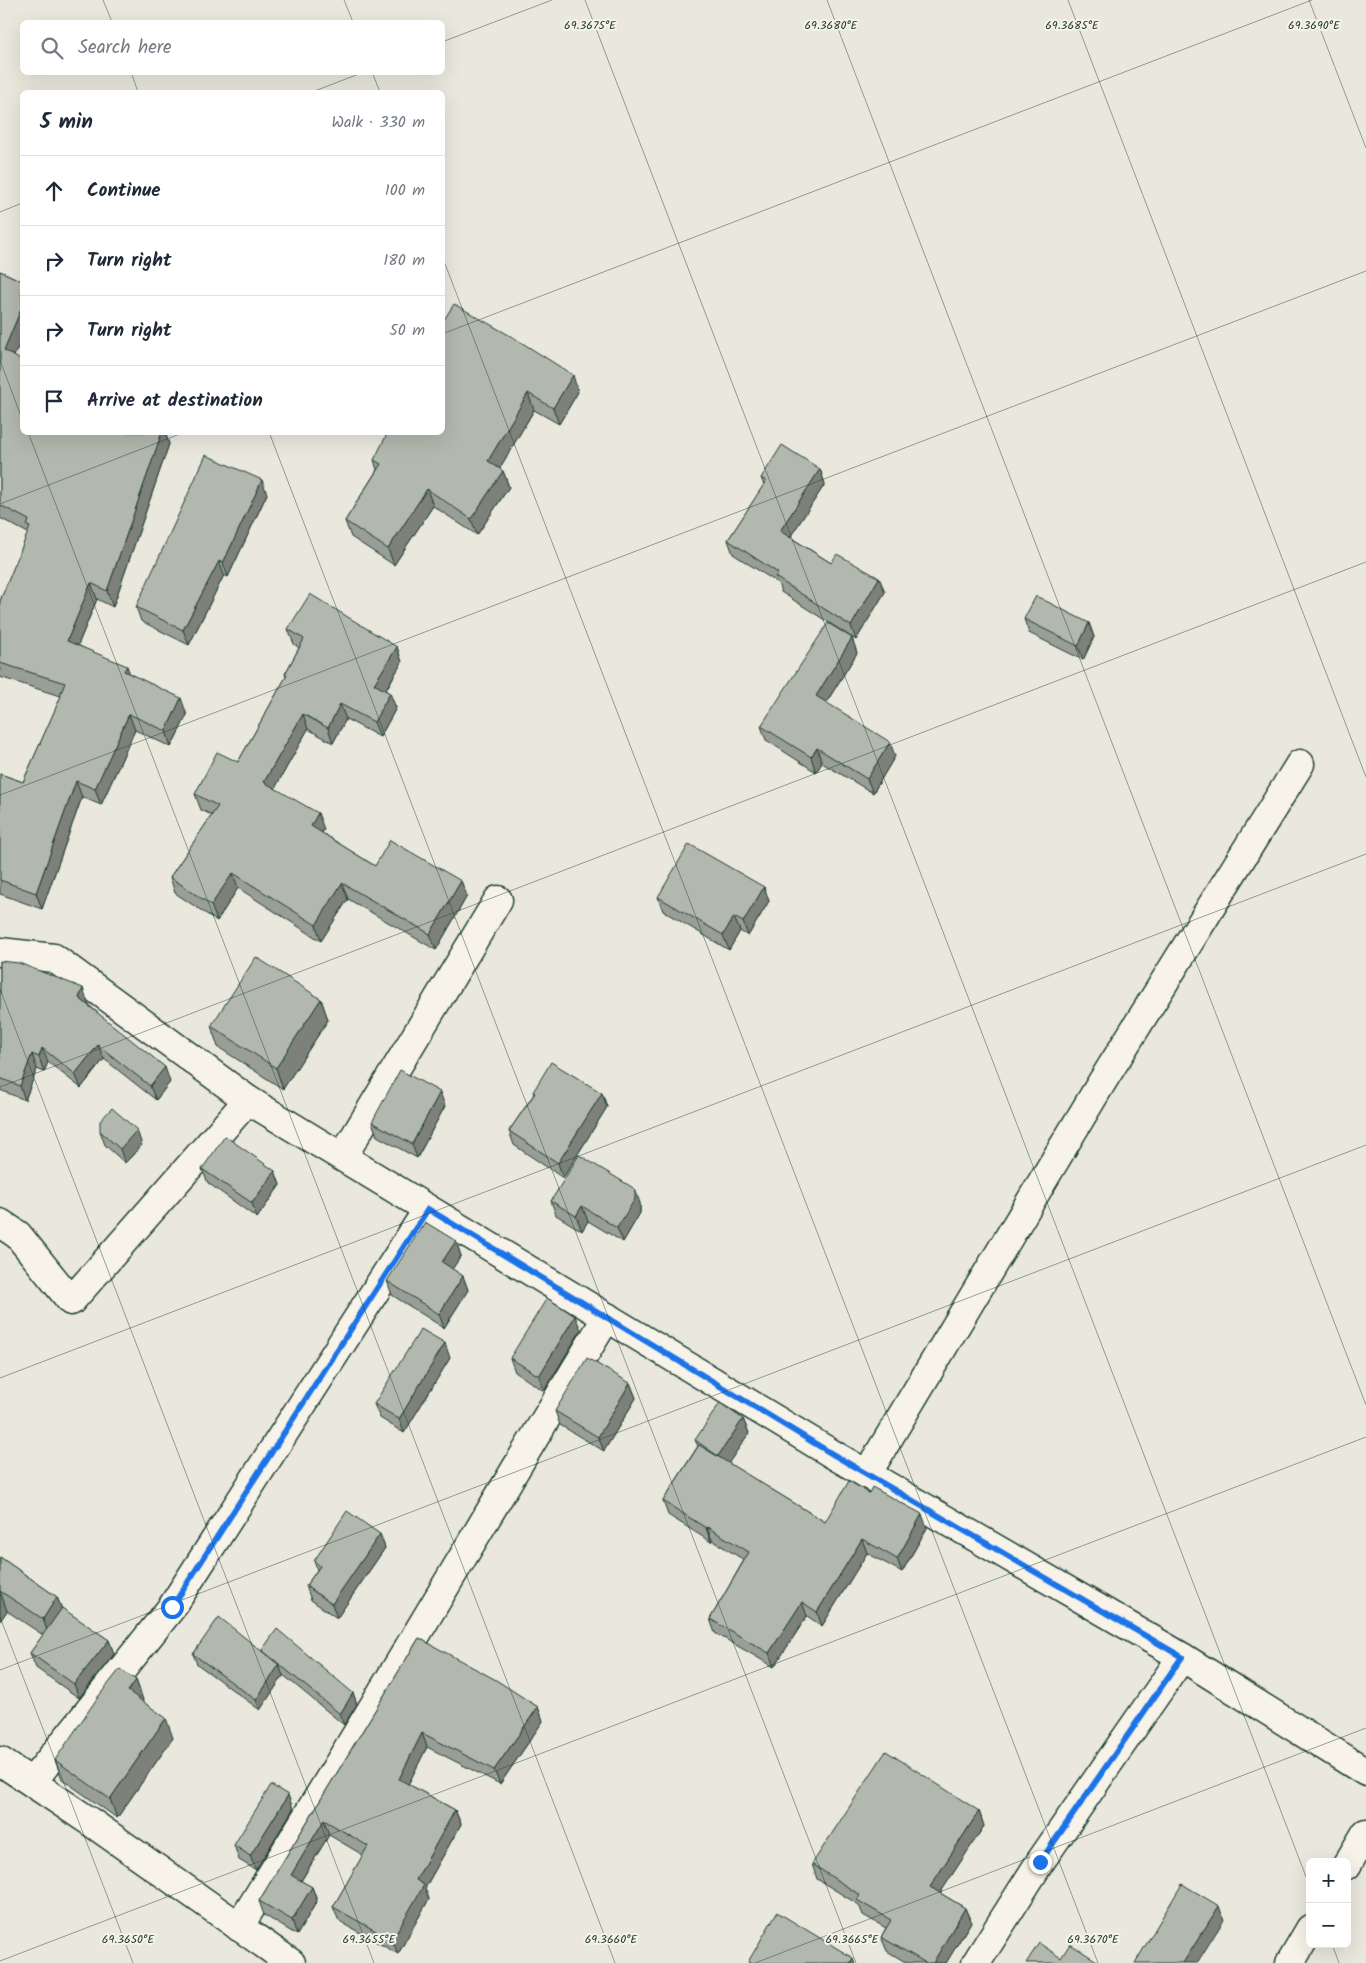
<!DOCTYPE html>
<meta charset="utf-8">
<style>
:root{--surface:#fff;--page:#f2f2f3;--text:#1f2937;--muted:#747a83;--line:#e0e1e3}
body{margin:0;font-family:Kalam,sans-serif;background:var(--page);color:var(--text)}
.controls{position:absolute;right:15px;bottom:15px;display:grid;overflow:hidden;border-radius:8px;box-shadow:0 5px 20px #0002}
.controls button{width:45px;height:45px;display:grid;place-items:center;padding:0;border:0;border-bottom:1px solid var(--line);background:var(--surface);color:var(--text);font:25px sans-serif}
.stop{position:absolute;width:15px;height:15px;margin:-11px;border:4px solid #1a73e8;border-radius:50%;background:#fff}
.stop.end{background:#1a73e8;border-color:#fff;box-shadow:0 1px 5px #0008}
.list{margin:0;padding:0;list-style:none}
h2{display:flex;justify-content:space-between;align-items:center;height:65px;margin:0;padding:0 20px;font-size:21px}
h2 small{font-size:16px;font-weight:400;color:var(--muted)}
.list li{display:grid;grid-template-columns:32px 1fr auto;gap:15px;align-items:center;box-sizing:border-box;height:70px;padding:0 20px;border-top:1px solid var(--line)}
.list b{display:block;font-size:19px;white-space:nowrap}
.list em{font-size:16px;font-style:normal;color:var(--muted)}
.icon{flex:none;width:28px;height:28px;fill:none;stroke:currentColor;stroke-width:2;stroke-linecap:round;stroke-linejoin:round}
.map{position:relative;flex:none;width:1366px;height:1963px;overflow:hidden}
.search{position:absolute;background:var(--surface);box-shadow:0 5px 20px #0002;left:20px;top:20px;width:425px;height:55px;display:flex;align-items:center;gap:12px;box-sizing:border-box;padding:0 18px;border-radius:8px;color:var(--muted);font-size:19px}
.panel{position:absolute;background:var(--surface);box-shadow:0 5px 20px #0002;left:20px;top:90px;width:425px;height:345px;border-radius:8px}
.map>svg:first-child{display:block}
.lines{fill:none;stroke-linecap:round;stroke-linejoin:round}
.street-casing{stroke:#1f3d34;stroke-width:31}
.street{stroke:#f7f3e8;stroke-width:28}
.wall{fill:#999e96;stroke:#1f3d34}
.shaded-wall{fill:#7d817a;stroke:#1f3d34}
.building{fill:#b2b8ae;stroke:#1f3d34}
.route{stroke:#1a73e8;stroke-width:6}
.ticks{fill:none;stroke:#1f3d34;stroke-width:1;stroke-opacity:0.45}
.ticks-label{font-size:12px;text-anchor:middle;fill:#1f3d34;stroke:#f7f3e8;stroke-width:4;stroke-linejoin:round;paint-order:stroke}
</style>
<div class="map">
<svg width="1366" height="1963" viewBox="0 0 1366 1963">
<rect width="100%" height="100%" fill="#eae8dd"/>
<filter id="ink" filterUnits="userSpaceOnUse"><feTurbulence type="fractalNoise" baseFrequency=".02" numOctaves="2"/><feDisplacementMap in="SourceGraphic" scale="10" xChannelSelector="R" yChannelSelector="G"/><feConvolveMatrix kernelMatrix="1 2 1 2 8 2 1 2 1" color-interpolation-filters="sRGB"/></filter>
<g filter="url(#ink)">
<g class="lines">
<g class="street-casing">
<g id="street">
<path d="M0,952L54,958L248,1100L834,1455L1182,1657L1366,1772"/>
<path d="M343,1156L498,900"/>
<path d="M0,1223L18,1235L71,1301L248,1100"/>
<path d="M867,1474L1102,1082L1300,764"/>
<path d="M0,1761L92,1823L291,1963"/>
<path d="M32,1782L172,1607L428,1209"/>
<path d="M1347,1865L1366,1833"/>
<path d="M239,1927C364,1725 484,1520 607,1317"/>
<path d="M976,1963L1040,1862L1182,1657"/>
<path d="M1290,1963L1310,1929"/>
</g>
</g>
<use href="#street" class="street"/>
</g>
<g class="wall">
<path d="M0,271L22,281V337L14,356L22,432H165L169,444L113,607L97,599L78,645L129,673L187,715L171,747L135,730L101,805L82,797L42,909L0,894V774L23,782L61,697L60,696L0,677V601L28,533L0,518Z"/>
<path d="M442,323L578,392L559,424L534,410L499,469L503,471L509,487L477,535L433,506L394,565L351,537L345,521L377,470L374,460L442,432Z"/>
<path d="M820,469L825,484L790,537L831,563L879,578L885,592L856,640L781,592L778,583L733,554L728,540L764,485L761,478Z"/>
<path d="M267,494L228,577L224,575L189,645L141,621L136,607Z"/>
<path d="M1024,619L1089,623L1094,637L1083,660L1029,633Z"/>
<path d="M288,629L397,647L402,662L386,690L396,708L380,737L346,719L333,743L308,729L275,788L324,829L322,833L375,866L461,881L467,896L436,950L348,899L321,941L238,888L217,921L175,893L170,877L212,815L201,810L195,794L238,762L286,677L285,674L299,648L294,644Z"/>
<path d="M852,638L857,653L826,703L895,756L873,793L822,763L816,772L766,740L761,726Z"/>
<path d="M764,887L769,901L748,936L740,931L729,950L663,911L658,897Z"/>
<path d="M0,961L88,1003V1004L170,1082L156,1100L104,1059L81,1088L48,1062L44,1072L37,1069L25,1100L0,1090Z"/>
<path d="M321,999L328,1020L283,1089L218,1047L211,1026Z"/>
<path d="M533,1092L602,1093L607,1107L563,1178L514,1145L509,1131L534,1094Z"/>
<path d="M445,1106L417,1158L377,1136L372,1122Z"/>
<path d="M100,1131L142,1145L125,1163L105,1145Z"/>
<path d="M202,1169L275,1171L280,1185L257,1218L208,1183Z"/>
<path d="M551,1201L640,1203V1213L623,1242L588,1221L582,1231L556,1215Z"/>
<path d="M456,1241L461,1256L452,1269L463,1276L468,1290L444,1328L392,1295L387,1281Z"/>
<path d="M581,1330L544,1391L515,1372L510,1358Z"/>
<path d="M450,1358L404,1433L380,1418L374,1404Z"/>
<path d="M630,1383L636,1398L604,1451L560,1425L555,1411Z"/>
<path d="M743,1419L749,1433L728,1463L825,1522L927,1528L902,1572L867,1553L822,1626L807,1616L774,1667L715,1633L710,1619L744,1560L712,1540L711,1542L668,1515L663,1501L698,1446L695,1440Z"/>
<path d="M380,1534L385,1548L337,1618L311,1600L306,1586L317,1570L314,1561Z"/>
<path d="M0,1557L57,1597L62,1609L109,1640L114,1654L79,1698L36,1668L30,1653L43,1635L7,1611L0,1621Z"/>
<path d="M419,1638L538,1707L543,1721L500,1784L427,1747L408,1784L455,1810L461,1824L425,1888L429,1899L398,1954L339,1921L333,1907L363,1855L329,1835L301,1881L312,1887L317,1901L297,1935L264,1915L259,1901Z"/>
<path d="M262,1650L353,1693L357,1704L344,1725L282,1674L283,1676L260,1710L197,1664L193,1654L263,1653Z"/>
<path d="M136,1680L143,1700L142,1701L173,1738L117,1818L62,1779L55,1760Z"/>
<path d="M288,1795L293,1809L256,1870L239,1860L234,1845Z"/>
<path d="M979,1811L984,1826L940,1893L965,1908L971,1922L946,1963H907L887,1951L881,1937L886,1928L863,1915L859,1905L817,1879L812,1864Z"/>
</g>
<g class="shaded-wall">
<path d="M22,307V337L10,366L4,350Z"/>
<path d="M573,375L578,392L559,424L553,408Z"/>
<path d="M528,393L534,410L494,478L488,461Z"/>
<path d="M162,432H165L169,444L113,607L107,591Z"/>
<path d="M820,469L825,484L785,545L780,531Z"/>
<path d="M503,471L509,487L477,535L471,519Z"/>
<path d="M262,480L267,494L228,577L223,563Z"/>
<path d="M427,489L433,506L394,565L388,549Z"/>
<path d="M219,561L224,575L189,645L183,630Z"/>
<path d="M879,578L885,592L856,640L851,626Z"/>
<path d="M91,583L97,599L73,657L67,641Z"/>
<path d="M1089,623L1094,637L1083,660L1078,646Z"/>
<path d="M852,638L857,653L821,711L816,696Z"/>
<path d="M397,647L402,662L380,699L374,684Z"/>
<path d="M127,666L133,682L124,671Z"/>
<path d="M390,693L396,708L380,737L374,722Z"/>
<path d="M181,698L187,715L171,747L166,731Z"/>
<path d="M340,704L346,719L333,743L328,728Z"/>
<path d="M129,714L135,730L101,805L95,789Z"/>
<path d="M303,714L308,729L270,797L264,782Z"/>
<path d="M890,742L895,756L873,793L867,779Z"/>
<path d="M817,748L822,763L816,772L811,757Z"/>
<path d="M76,781L82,797L42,909L36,893Z"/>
<path d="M318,813L324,829L316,842L311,826Z"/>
<path d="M233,873L238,888L217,921L211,905Z"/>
<path d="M461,881L467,896L436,950L430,934Z"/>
<path d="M342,883L348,899L321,941L316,925Z"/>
<path d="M764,887L769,901L748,936L743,922Z"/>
<path d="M734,917L740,931L729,950L723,935Z"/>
<path d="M83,988L88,1003L85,1012L79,998Z"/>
<path d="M321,999L328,1020L283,1089L276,1068Z"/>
<path d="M98,1045L104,1059L81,1088L75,1074Z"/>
<path d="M42,1048L48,1062L44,1072L39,1057Z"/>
<path d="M32,1054L37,1069L25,1100L20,1086Z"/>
<path d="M165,1067L170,1082L156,1100L150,1086Z"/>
<path d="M440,1092L445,1106L417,1158L412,1144Z"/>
<path d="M602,1093L607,1107L563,1178L558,1163Z"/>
<path d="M137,1130L142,1145L125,1163L120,1149Z"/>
<path d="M275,1171L280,1185L257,1218L252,1203Z"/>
<path d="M635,1189L640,1203V1213L623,1242L617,1228Z"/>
<path d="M582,1206L588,1221L582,1231L576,1216Z"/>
<path d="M456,1241L461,1256L447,1277L442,1262Z"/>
<path d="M463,1276L468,1290L444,1328L439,1314Z"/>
<path d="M575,1316L581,1330L544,1391L539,1376Z"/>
<path d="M445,1343L450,1358L404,1433L399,1419Z"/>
<path d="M630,1383L636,1398L604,1451L598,1437Z"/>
<path d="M743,1419L749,1433L724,1470L718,1456Z"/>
<path d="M922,1514L927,1528L902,1572L897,1559Z"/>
<path d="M707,1527L712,1540L711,1542L706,1528Z"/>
<path d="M380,1534L385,1548L337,1618L332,1604Z"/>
<path d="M862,1539L867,1553L822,1626L817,1612Z"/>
<path d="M0,1591L7,1611L0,1621Z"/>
<path d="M57,1597L65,1618L50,1639L43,1619Z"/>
<path d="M802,1602L807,1616L774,1667L769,1653Z"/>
<path d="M109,1640L114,1654L79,1698L74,1684Z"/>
<path d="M279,1665L283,1676L260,1710L256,1700Z"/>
<path d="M136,1680L143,1700L135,1710L128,1691Z"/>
<path d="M353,1693L357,1704L344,1725L340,1714Z"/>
<path d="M538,1707L543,1721L500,1784L494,1770Z"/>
<path d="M166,1718L173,1738L117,1818L110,1799Z"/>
<path d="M422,1733L427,1747L404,1793L399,1779Z"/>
<path d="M288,1795L293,1809L256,1870L250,1856Z"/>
<path d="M455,1810L461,1824L425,1888L429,1899L398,1954L392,1940L416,1880Z"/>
<path d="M979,1811L984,1826L935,1901L930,1887Z"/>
<path d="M324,1820L329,1835L296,1889L291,1875Z"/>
<path d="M312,1887L317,1901L297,1935L292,1920Z"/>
<path d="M1219,1906L1224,1920L1197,1963H1183Z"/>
<path d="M965,1908L971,1922L946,1963H933Z"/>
<path d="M853,1958L855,1963H850Z"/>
</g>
<g class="building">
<path d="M0,271L22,281V307L4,350L22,361V432H162L107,591L91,583L67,641L127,666L124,671L181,698L166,731L129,714L95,789L76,781L36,893L0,880V774L23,782L61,696L60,695L65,683L0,663V601L30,527L27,526L29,520L0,505Z"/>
<path d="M454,304L516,339L573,375L553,408L528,393L488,461L503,471L471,519L427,489L388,549L345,521L381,464L374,460L388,432H442V323Z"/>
<path d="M782,445L820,469L780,531L831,563L837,554L879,578L851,626L775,577L778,573L728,540L766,481L761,478Z"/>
<path d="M206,455L262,480L223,563L219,561L183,630L136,607Z"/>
<path d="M310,594L397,647L374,684L390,693L374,722L340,704L328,728L303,714L264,782L318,813L311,826L375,866L390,840L461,881L430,934L342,883L316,925L233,873L211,905L170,877L218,806L195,794L217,752L238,762L287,675L285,674L304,639L288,629Z"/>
<path d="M1036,596L1089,623L1078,646L1024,619Z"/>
<path d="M828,623L852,638L816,696L890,742L867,779L817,748L811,757L761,726Z"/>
<path d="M689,844L764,887L743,922L734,917L723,935L658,897Z"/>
<path d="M256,957L321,999L276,1068L211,1026Z"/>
<path d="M0,961L19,963L83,988L79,998L165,1067L150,1086L98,1045L75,1074L42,1048L39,1057L32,1054L20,1086L0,1078Z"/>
<path d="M551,1062L602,1093L558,1163L509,1131L535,1093L533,1092Z"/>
<path d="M400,1070L440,1092L412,1144L372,1122Z"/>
<path d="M112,1108L137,1130L120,1149L100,1131V1121Z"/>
<path d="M225,1136L275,1171L252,1203L202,1169Z"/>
<path d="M579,1155L635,1189V1199L617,1228L582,1206L576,1216L551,1201Z"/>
<path d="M425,1222L456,1241L442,1262L463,1276L439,1314L387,1281Z"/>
<path d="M547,1298L575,1316L539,1376L510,1358Z"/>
<path d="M421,1329L445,1343L399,1419L374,1404Z"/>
<path d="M587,1358L630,1383L598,1437L555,1411Z"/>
<path d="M720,1403L743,1419L718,1456L695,1440Z"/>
<path d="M699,1445L825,1522L849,1481L869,1493L872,1487L922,1514L897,1559L862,1539L817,1612L802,1602L769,1653L710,1619L749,1552L707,1527L706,1528L663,1501Z"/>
<path d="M347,1511L380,1534L332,1604L306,1586L320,1566L314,1561Z"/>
<path d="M0,1557L57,1597L43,1619L0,1591Z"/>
<path d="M62,1608L109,1640L74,1684L30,1653Z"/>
<path d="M219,1617L279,1665L256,1700L193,1654Z"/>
<path d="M277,1629L353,1693L340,1714L262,1650Z"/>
<path d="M419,1638L496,1680L538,1707L494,1770L422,1733L399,1779L455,1810L416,1880L424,1885L392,1940L333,1907L368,1846L324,1820L291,1875L312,1887L292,1920L259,1901Z"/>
<path d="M120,1669L136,1680L128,1691L166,1718L110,1799L55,1760L98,1697Z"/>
<path d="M886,1751L979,1811L930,1887L965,1908L933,1963H926L881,1937L891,1920L857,1900L860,1895L812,1864Z"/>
<path d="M271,1785L288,1795L250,1856L234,1845Z"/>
<path d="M1182,1884L1219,1906L1183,1963H1135Z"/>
<path d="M777,1912L853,1958L850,1963H749L748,1962Z"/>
<path d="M1039,1943L1061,1958L1070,1944L1100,1963H1026Z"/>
</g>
</g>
<g class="lines" filter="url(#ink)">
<path class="route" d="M172,1607L428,1209L834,1455L1182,1657L1040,1862"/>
</g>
<path class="ticks" d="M103,0L112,22M344,0L353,22M585,0L1310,1887M827,0L1366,1405M1068,0L1366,777M1309,0L1366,148M442,42L552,0M131,72L138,92M372,72L380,92M312,92L364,72M0,212L22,203M442,256L1098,1963M442,334L1312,0M0,360L22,419M28,432L615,1963M269,432L856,1963M0,504L185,432M0,795L1366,271M0,989L374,1963M0,1087L1366,562M0,1378L1366,854M0,1617L133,1963M0,1670L1366,1145M1332,1944L1339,1963M0,1961L1366,1437M755,1963L1366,1728"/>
<g class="ticks-label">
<text x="1314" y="29">69.3690°E</text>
<text x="590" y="29">69.3675°E</text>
<text x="831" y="29">69.3680°E</text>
<text x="1072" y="29">69.3685°E</text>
<text x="128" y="1943">69.3650°E</text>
<text x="369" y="1943">69.3655°E</text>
<text x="611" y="1943">69.3660°E</text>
<text x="852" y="1943">69.3665°E</text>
<text x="1093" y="1943">69.3670°E</text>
</g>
</svg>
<div class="controls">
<button>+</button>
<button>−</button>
</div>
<div class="stop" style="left:172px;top:1607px"></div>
<div class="stop end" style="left:1040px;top:1862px"></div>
<div class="search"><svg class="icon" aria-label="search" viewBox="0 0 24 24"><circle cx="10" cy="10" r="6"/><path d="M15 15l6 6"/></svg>Search here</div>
<section class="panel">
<h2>5 min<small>Walk · 330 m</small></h2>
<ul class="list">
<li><svg class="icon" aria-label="ahead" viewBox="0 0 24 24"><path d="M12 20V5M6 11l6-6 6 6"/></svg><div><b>Continue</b></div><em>100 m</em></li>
<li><svg class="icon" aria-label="right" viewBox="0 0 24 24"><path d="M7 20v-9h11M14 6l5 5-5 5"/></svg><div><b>Turn right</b></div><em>180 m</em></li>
<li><svg class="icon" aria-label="right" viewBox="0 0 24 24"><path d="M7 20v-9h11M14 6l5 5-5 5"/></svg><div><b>Turn right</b></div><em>50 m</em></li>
<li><svg class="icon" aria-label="arrive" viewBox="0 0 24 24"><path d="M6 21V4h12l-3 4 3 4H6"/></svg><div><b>Arrive at destination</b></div></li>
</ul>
</section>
</div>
